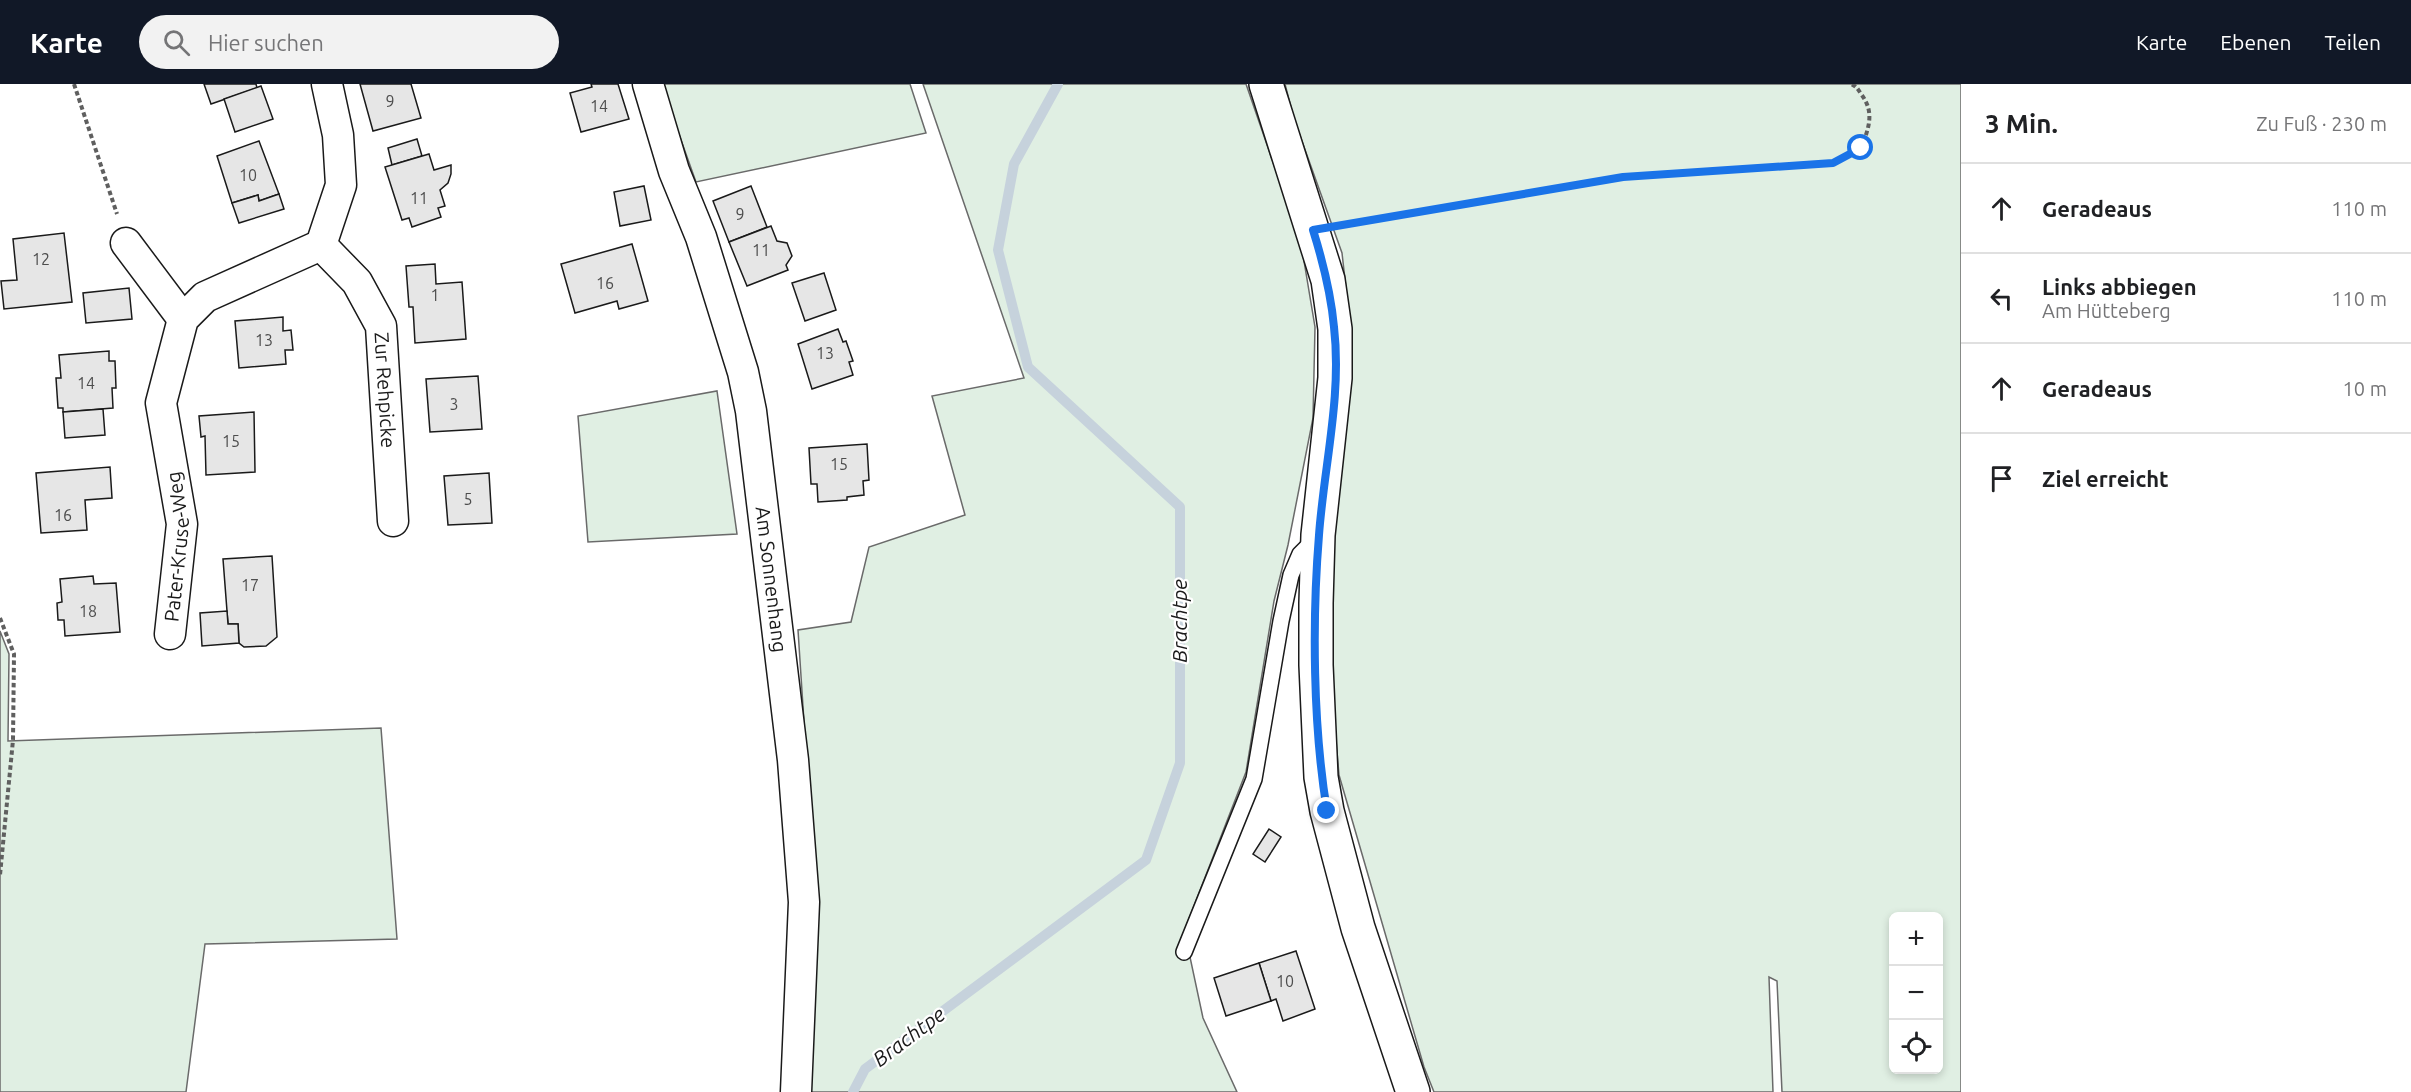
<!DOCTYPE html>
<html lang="de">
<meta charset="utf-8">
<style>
:root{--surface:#fff;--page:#f2f2f2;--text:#202124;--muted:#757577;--line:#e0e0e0;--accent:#111827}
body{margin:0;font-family:Ubuntu,sans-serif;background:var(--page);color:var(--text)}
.controls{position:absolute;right:18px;bottom:18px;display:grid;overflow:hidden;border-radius:9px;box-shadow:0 3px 9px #0003}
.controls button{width:54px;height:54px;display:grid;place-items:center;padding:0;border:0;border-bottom:2px solid var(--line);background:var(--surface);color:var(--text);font:30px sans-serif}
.stop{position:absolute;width:18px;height:18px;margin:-14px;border:4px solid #1a73e8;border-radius:50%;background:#fff}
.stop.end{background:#1a73e8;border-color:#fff;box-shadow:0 2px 6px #0008}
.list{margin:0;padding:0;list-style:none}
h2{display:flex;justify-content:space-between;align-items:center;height:78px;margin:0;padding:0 24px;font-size:26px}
h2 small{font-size:20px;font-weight:400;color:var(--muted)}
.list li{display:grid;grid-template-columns:39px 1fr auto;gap:18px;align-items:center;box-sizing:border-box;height:90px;padding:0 24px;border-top:2px solid var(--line)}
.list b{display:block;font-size:22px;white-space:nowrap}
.list p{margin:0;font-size:20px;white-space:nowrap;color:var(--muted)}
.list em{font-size:20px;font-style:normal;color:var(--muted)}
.icon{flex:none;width:33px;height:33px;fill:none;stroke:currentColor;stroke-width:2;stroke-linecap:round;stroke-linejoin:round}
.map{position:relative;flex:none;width:1961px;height:1008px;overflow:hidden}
header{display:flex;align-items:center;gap:36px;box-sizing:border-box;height:84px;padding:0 30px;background:var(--accent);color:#fff}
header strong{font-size:28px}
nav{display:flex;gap:33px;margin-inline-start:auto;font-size:21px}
.search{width:420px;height:54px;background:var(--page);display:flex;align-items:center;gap:15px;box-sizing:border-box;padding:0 21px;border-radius:33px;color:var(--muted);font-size:22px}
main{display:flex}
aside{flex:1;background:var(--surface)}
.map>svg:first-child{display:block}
.green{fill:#e0efe3;stroke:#6a6a6a;stroke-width:1.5;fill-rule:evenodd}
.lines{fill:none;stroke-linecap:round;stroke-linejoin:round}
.stream{stroke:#c6d2dc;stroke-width:10}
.building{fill:#e6e6e6;stroke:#1a1a1a;stroke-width:1.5}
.service-casing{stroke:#1a1a1a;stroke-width:18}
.minor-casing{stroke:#1a1a1a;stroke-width:33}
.secondary-casing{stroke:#1a1a1a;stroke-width:36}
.path{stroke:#5f5f5f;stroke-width:4;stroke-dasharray:4.5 3;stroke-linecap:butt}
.service{stroke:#fff;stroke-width:15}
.minor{stroke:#fff;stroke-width:30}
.secondary{stroke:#fff;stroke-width:33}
.route{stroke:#1a73e8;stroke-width:8}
.labels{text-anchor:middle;stroke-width:4.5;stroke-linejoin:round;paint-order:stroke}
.number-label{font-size:16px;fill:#4d4d4d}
.street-label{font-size:20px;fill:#1a1a1a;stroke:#fff}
.water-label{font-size:21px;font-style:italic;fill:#1a1a1a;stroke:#fff}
</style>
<header>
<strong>Karte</strong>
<div class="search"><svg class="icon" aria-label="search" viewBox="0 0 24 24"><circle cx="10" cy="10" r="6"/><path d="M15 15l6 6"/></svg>Hier suchen</div>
<nav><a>Karte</a><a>Ebenen</a><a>Teilen</a></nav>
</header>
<main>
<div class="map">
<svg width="1961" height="1008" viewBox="0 0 1961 1008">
<rect width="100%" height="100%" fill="#fff"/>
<g class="green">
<path d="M661,0H910L926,49L696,98Z"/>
<path d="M923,0H1246L1301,159L1315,243L1313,334L1288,461L1274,517L1246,688L1180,858L1190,873L1203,934L1237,1008H807L816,822L798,546L851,538L869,463L965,431L932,312L1024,294Z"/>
<path d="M1285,0H1961V1008H1782L1777,897L1769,893L1773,1008H1434L1424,983L1339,691L1322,496L1350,240L1342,169L1294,35ZM1894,832H1938V986H1894Z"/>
<path d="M717,307L737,450L588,458L578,332Z"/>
<path d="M0,547L9,570L8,657L381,644L397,855L205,860L186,1008H0Z"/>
</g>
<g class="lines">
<path class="stream" d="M853,1008L865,985L1146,776L1180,679V423L1028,283L998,166L1014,80L1058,0"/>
</g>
<g class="building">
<path d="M204,0H256L257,4L211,20Z"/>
<path d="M360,0H411L421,34L373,47Z"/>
<path d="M591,0H618L629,35L581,48L570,9L592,3Z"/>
<path d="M261,2L273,35L235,48L224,15Z"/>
<path d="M417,55L422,72L392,81L388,64Z"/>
<path d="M259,57L279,110L259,117L258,111L232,119L217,72Z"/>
<path d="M429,70L434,86L451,81V90L448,99L440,106L445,122L438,124L441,133L412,143L409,134L402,136L385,83Z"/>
<path d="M644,102L651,136L620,142L614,108Z"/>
<path d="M751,102L767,143L729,158L713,117Z"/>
<path d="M279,110L284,125L239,139L232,119L258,111L259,117Z"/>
<path d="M771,142L777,157L787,159L792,172L786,181L788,186L747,202L729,158Z"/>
<path d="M64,149L72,218L4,225L1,197L17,196L13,155Z"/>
<path d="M632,160L648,217L619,225L617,217L575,229L561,180Z"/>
<path d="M435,180L436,200L462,198L466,255L415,259L413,223H409L406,182Z"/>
<path d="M824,189L836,226L805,237L792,199Z"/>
<path d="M129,204L132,235L86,239L83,209Z"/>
<path d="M283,233V247L291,246L293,266H285L286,280L239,284L235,237Z"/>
<path d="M838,245L843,258L846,257L853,277L849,278L853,291L812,305L798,260Z"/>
<path d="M109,267V277H115L116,304H112L113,324L63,328V324H58L56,294H61L59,271Z"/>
<path d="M478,292L482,345L430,348L426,295Z"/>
<path d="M103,325L105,351L65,354L63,328Z"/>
<path d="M254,328L255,388L206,391L205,352L201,353L199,332Z"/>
<path d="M867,360L869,396L863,397L864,411L847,413V416L818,418L817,400H811L809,364Z"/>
<path d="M110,383L112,414L85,416L87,446L41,449L36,389Z"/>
<path d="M489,389L492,439L448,441L444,392Z"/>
<path d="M272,472L277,553L266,562L244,563L239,559L238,540H228L223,475Z"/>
<path d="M93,492L94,500L116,499L120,548L65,552L64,536H58L57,519L62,518L60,495Z"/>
<path d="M227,527L228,540H238L239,559L202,562L200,529Z"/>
<path d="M1269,745L1281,753L1265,778L1253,770Z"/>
<path d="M1296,867L1315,925L1283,937L1276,915L1271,917L1259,879Z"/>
<path d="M1259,879L1271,917L1226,932L1214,894Z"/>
</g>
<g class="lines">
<g class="service-casing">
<path id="service" d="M1184,868L1254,695L1281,537L1291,491L1300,470L1315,455"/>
</g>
<g class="minor-casing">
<g id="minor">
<path id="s1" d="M648,0L674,87L701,153L743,288L751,327L793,676L804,818L796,1008"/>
<path d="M126,159L183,235"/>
<path id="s2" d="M321,161L357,198L381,242L393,437"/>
<path id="s3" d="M170,550L182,440L161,319L183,235L205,213L321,161L341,101L338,51L327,0"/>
</g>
</g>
<g class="secondary-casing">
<path id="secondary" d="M1266,0L1328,196L1335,245V294L1318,451L1316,519V581L1321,693L1327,727L1358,844L1413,1008"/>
</g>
<g class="path">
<path d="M74,0L117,130"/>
<path d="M1343,141L1624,94L1833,79L1861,64C1869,44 1875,28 1861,10C1858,5 1856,2 1851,0"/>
<path d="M0,534L14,570L13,656L0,791"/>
</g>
<use href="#service" class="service"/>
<use href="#minor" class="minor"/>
<use href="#secondary" class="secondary"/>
</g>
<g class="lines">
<path class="route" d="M1327,727C1313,642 1312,537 1319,451C1324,382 1342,312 1334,243C1331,210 1323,178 1313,146L1623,93L1833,79L1861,64"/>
</g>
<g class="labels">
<g class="number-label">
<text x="390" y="23">9</text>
<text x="599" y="28">14</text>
<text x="248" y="97">10</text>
<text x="419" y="120">11</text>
<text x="740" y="136">9</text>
<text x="761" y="172">11</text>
<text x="41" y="181">12</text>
<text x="605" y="205">16</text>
<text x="435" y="217">1</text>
<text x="264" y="262">13</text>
<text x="825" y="275">13</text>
<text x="86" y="305">14</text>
<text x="454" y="326">3</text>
<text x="231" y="363">15</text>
<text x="839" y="386">15</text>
<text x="468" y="421">5</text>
<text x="63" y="437">16</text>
<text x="250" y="507">17</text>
<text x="88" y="533">18</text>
<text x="1285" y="903">10</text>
</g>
<g class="street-label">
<text dy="7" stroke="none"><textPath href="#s2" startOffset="166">Zur Rehpicke</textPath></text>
<text dy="7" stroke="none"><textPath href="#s3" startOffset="88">Pater-Kruse-Weg</textPath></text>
<text dy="7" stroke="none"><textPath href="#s1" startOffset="513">Am Sonnenhang</textPath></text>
</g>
<g class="water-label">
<text transform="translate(1180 537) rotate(-90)" y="7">Brachtpe</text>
<text transform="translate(909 953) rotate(-37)" y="7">Brachtpe</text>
</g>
</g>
</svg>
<div class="controls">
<button>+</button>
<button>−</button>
<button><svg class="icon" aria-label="locate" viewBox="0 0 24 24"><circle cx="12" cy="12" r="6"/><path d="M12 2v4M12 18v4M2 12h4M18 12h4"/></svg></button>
</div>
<div class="stop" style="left:1861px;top:64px"></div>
<div class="stop end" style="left:1327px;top:727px"></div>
</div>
<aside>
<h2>3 Min.<small>Zu Fuß · 230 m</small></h2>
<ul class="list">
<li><svg class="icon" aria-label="ahead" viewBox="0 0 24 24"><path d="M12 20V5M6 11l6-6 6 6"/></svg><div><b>Geradeaus</b></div><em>110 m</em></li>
<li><svg class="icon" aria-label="left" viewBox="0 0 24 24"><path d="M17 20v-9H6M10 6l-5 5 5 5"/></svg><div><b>Links abbiegen</b><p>Am Hütteberg</p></div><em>110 m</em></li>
<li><svg class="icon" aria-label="ahead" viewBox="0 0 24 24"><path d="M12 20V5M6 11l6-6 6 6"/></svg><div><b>Geradeaus</b></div><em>10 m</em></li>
<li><svg class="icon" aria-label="arrive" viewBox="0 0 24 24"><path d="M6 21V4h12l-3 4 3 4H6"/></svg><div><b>Ziel erreicht</b></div></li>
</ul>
</aside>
</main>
